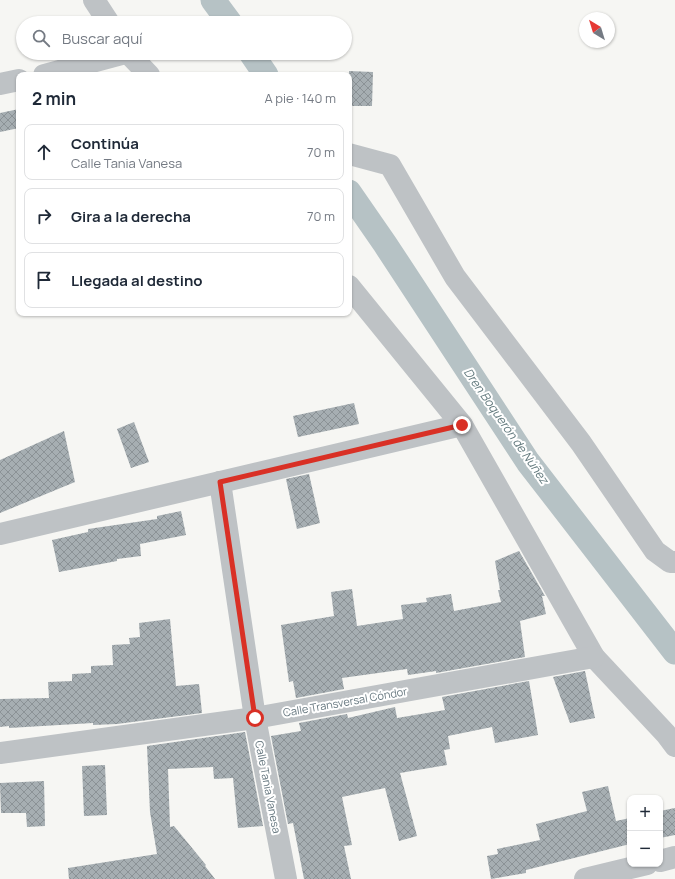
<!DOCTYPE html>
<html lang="es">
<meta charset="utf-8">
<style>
:root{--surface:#fff;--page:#f2f2f3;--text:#1f2937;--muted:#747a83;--line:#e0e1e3}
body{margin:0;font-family:Manrope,sans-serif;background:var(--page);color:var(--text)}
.controls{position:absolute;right:12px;bottom:12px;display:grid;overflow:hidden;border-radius:8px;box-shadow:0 1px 3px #0004}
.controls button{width:36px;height:36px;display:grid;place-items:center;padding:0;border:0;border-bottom:1px solid var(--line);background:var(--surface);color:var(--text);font:20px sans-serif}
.compass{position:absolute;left:579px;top:12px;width:36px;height:36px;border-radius:50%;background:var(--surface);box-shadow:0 1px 3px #0004;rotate:322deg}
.stop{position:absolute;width:12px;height:12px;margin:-9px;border:3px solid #d93025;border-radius:50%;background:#fff}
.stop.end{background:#d93025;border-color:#fff;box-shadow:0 1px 4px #0008}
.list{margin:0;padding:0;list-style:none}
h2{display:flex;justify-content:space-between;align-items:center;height:52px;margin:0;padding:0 16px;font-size:17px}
h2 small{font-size:13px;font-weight:400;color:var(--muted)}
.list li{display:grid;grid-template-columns:26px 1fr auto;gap:12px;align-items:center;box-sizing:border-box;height:56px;margin:0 8px 8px;padding:0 8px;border:1px solid var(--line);border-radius:8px}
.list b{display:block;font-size:15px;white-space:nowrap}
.list p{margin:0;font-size:13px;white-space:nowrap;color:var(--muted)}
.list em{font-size:13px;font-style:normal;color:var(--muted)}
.icon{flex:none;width:22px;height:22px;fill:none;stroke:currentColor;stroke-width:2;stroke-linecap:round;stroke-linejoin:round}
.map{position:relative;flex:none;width:675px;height:879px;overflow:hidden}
.search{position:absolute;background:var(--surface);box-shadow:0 1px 3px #0004;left:16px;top:16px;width:336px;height:44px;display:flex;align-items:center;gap:10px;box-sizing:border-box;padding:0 14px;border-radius:22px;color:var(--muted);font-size:15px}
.panel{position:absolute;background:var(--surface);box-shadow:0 1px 3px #0004;left:16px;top:72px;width:336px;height:244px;border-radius:8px}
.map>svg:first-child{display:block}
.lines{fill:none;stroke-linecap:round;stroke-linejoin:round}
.canal{stroke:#b6c2c5;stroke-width:25}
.building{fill:url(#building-cross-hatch)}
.street{stroke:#bec2c5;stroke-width:22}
.route{stroke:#d93025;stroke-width:5}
.labels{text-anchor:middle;stroke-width:4;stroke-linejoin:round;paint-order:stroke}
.street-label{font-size:11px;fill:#687981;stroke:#fff}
.water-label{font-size:12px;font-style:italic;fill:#637a7e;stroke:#fff}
</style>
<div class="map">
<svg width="675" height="879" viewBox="0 0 675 879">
<defs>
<pattern id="building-cross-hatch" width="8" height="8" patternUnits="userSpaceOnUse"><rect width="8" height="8" fill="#a6aeb2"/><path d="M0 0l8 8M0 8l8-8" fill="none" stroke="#8b9296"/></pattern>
</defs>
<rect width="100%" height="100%" fill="#f6f6f3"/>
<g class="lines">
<g class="canal">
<path d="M213,0L230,23"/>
<path d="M251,53L266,75"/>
<path d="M349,192L385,244L528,462L675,652"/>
</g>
</g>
<g class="building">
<path d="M349,71L373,72L372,106H349Z"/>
<path d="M19,109V128L0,132V113Z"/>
<path d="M354,403L359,424L298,437L293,416Z"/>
<path d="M134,422L149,462L131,468L117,429Z"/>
<path d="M64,431L75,482L0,513V460Z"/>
<path d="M309,474L320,523L297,529L286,479Z"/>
<path d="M181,511L186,535L140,544L141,556L117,559V561L59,572L52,540L88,532V529L157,519V516Z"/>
<path d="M519,551L545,596H542L546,614L520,621L525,657L436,673V671L408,675L407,669L342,678L344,689L296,698L293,681L289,682L281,625L334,616L331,592L352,589L357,626L403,619L401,605L427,602L426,598L451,594L454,611L501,602L498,590H500L495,561Z"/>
<path d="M170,619L176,686L199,684L202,713L117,724L93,725V723L9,728V726L0,727V699L49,698L48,682L72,681V674L91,673V666L113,665L112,645L130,644L129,638L140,637L139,623Z"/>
<path d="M585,671L595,718L570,723L553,677Z"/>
<path d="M529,681L538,735L495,743L492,727L448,736L450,749L444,750L447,765L400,773L417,836L399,841L385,788L342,797L352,845L344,846L351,879H304L293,823L288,824L271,736L301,731L299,723L347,714L348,718L395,707L397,718L445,710L442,697Z"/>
<path d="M245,732L263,826L238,828L233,778L214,779L213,767L168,769L170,827L174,826L206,865L205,866L215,879H69L68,868L157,854L150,812L147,746Z"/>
<path d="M105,765L107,815L84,816L82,766Z"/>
<path d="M44,781L45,826L27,827L26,813H1L0,783Z"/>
<path d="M608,786L616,821L630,818V844L526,870V873L491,879L487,856L498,854L497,849L540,840L536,824L587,811L582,792Z"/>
<path d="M675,808V835L660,838V811Z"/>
</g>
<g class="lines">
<g class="street">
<path d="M94,0L109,23"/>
<path d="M128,53L149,75"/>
<path d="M44,75L126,53"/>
<path d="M0,84L19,80"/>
<path d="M349,154L390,165L455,277L581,443L655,551L670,562H675"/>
<path d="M349,286L462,425L594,657L666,734L675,746"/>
<path d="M220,482L255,718L286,879"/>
<path d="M0,534L462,425"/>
<path d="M0,753L255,718L594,657"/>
<path d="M660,861L675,857"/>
<path d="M585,879L647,864"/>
</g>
</g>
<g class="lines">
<path class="route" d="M255,718L220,482L462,425"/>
</g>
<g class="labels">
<g class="street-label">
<text transform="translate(345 702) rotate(-10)" y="4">Calle Transversal Cóndor</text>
<text transform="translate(268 787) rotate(79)" y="4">Calle Tania Vanesa</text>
</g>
<g class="water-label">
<text transform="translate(506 426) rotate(55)" y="4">Dren Boquerón de Núñez</text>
</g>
</g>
</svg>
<div class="controls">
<button>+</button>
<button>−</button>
</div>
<svg class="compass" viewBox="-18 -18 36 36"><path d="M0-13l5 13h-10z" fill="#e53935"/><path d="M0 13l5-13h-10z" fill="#747a83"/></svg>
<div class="stop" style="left:255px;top:718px"></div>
<div class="stop end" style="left:462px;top:425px"></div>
<div class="search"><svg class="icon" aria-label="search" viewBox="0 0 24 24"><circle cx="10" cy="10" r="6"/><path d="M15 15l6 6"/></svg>Buscar aquí</div>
<section class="panel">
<h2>2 min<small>A pie · 140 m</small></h2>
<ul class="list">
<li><svg class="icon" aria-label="ahead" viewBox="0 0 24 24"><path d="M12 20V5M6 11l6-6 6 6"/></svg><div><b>Continúa</b><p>Calle Tania Vanesa</p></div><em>70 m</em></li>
<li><svg class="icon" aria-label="right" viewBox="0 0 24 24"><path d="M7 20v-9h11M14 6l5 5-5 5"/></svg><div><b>Gira a la derecha</b></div><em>70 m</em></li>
<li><svg class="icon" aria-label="arrive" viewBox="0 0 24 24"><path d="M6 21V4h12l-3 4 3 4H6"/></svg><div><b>Llegada al destino</b></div></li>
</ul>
</section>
</div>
